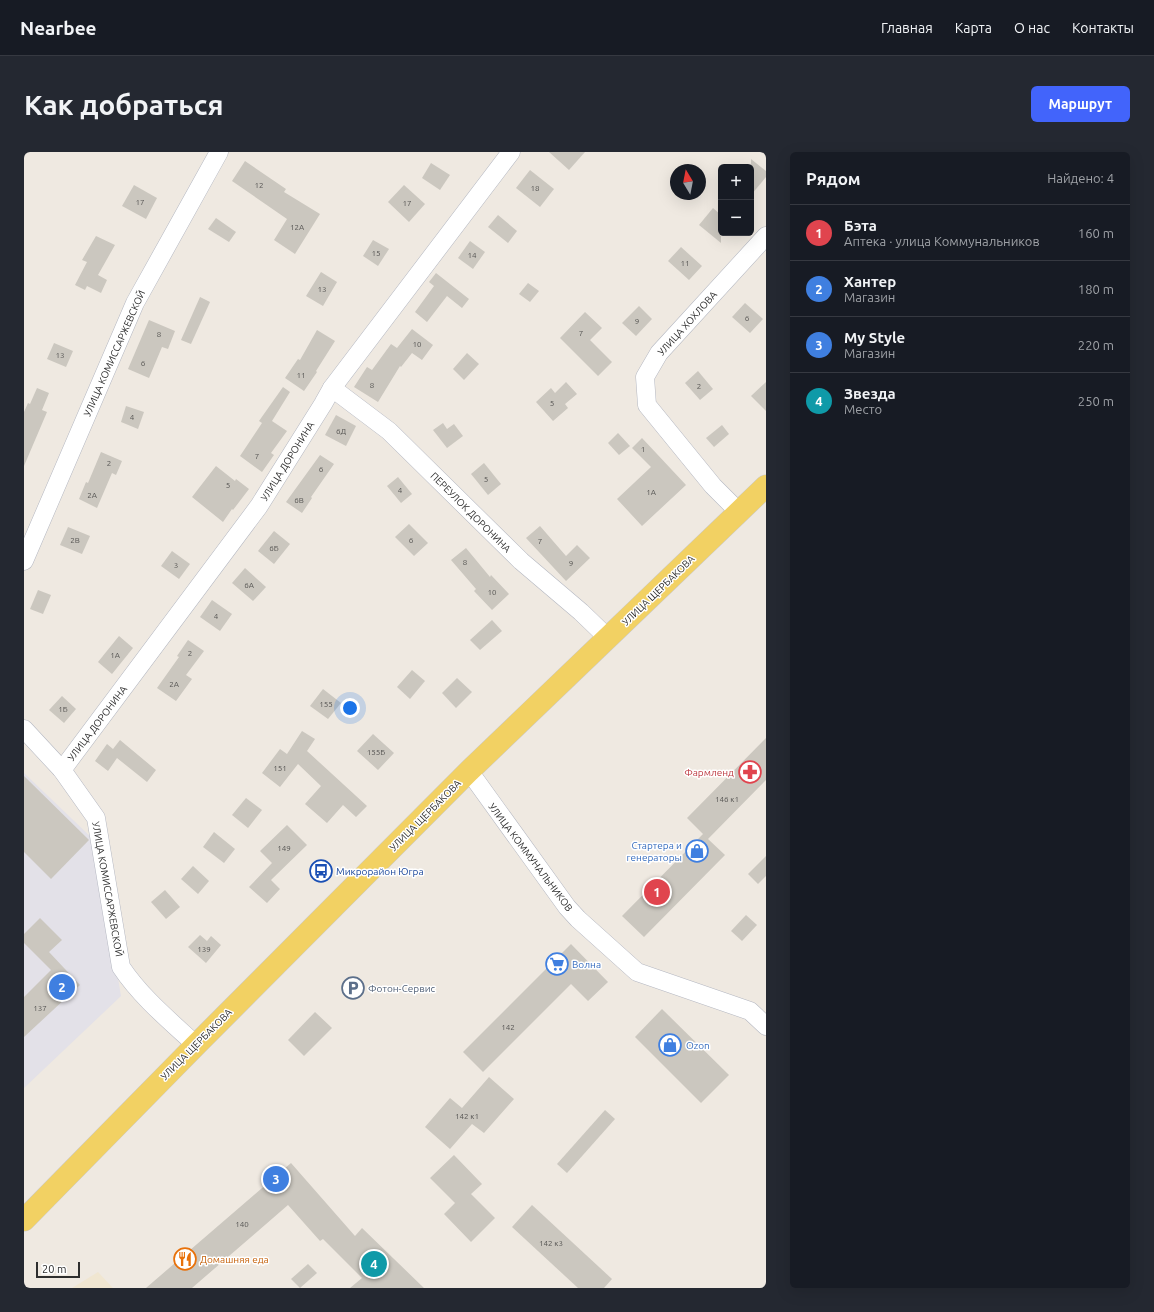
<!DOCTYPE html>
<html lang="ru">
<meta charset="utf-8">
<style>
:root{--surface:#171b24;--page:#242831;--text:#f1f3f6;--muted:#9ea1a6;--line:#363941;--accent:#4264fb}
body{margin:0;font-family:Ubuntu,sans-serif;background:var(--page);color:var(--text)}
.controls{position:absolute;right:12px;top:12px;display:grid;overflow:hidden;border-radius:6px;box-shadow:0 4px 16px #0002}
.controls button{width:36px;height:36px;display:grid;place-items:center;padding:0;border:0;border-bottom:1px solid var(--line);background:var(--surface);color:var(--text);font:20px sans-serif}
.compass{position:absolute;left:646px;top:12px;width:36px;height:36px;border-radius:50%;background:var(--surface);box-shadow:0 4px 16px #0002;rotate:350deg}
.scale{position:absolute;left:12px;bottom:10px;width:44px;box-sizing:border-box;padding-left:4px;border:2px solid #2e2e2e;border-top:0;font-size:11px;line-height:14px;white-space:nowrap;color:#2e2e2e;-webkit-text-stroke:3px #fff;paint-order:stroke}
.you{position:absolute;left:326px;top:556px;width:14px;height:14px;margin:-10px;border:3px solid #fff;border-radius:50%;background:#1a73e8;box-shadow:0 0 0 6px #1a73e833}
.badge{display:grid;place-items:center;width:26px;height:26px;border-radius:50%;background:var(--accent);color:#fff;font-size:13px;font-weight:700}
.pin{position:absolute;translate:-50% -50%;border:2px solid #fff;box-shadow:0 1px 4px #0006}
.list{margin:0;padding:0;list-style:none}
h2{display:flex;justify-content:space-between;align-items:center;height:52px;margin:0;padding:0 16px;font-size:17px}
h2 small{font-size:13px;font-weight:400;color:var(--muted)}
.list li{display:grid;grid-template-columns:26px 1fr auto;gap:12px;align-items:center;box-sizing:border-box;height:56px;padding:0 16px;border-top:1px solid var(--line)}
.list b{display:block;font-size:15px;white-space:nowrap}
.list p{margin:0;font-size:13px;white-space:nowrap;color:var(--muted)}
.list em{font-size:13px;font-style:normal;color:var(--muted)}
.map{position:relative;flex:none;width:742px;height:1136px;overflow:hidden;border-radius:6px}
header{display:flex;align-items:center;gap:24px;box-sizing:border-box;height:56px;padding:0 20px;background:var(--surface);border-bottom:1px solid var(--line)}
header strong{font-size:19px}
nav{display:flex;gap:22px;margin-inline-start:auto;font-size:14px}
.intro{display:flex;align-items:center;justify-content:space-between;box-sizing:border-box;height:96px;padding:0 24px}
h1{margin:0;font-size:28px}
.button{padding:10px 18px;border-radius:6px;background:var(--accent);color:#fff;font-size:14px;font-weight:700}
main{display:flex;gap:24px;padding:0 24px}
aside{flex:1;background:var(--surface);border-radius:6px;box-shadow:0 4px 16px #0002}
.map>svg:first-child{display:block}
.industrial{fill:#e3e1e8}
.education{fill:#f0e6d1}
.building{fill:#cbc7bf}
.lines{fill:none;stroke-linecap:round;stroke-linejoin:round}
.minor-casing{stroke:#b4b7c1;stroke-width:19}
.major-casing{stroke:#c9c9c9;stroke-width:23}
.minor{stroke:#fff;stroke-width:18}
.major{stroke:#f2d163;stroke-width:22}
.labels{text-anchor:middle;stroke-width:3;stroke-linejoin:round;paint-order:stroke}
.number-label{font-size:8px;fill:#555452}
.street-label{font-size:10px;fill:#2e2e2e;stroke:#fff}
.health-label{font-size:10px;fill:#be3a42;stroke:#fff;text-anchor:end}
.shop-label{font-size:10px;fill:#366cbe;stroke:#fff;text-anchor:start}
.transit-label{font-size:10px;fill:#164399;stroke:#fff;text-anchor:start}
.service-label{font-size:10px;fill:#4e5e75;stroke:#fff;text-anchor:start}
.food-label{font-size:10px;fill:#c56008;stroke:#fff;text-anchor:start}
</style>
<header>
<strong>Nearbee</strong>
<nav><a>Главная</a><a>Карта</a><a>О нас</a><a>Контакты</a></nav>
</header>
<div class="intro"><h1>Как добраться</h1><a class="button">Маршрут</a></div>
<main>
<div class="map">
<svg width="742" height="1136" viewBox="0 0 742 1136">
<rect width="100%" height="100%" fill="#efe9e1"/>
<path class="industrial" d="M0,621L71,689L97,844L0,936Z"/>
<path class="education" d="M74,1120L89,1136H48Z"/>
<g class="building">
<path d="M525,0H561L545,18Z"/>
<path d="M727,7L742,19V25L727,43Z"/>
<path d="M221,9L262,37L260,40L296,62L271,102L250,88L263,67L208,29Z"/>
<path d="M407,11L426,23L416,38L398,26Z"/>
<path d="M506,18L530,37L516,55L492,36Z"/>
<path d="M110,33L133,46L122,67L98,54Z"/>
<path d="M380,33L401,52L385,70L364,50Z"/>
<path d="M689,56L697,63V91L675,73Z"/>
<path d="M474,63L493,79L484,91L464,75Z"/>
<path d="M192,66L212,80L205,90L184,77Z"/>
<path d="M72,84L91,93L74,123L83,128L77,141L63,134L61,138L51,133L63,110L58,108Z"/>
<path d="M349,88L365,97L354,114L339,104Z"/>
<path d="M446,89L461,100L449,117L434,106Z"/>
<path d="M657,95L678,114L665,128L644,109Z"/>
<path d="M297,120L313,130L299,154L282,144Z"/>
<path d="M412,121L445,147L438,156L423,144L403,170L391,160L410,134L405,130Z"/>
<path d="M504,131L515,139L506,150L495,142Z"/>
<path d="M176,145L186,150L167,192L157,188Z"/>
<path d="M721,151L739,167L726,181L708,165Z"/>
<path d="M615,154L628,167L612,184L598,171Z"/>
<path d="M561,160L578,176L566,188L588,210L574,224L536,186Z"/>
<path d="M125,168L151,179L144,197L138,195L125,226L104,217Z"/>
<path d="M388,177L409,193L398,208L388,201L377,215L376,214L354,250L330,235L343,215L348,218L367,192L373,196Z"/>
<path d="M293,178L311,189L292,219L293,220L280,239L261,226L274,207L276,208Z"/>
<path d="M30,191L49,199L42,215L23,207Z"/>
<path d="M443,201L455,212L440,228L429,217Z"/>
<path d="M674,219L689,237L676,248L661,231Z"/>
<path d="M542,230L553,242L541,252L544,256L529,269L512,250L527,236L531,241Z"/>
<path d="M742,230V259L727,244Z"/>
<path d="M259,235L266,240L248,269L263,279L247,301L250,303L238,320L216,304L238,271L235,269Z"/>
<path d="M13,236L25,241L18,258L23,260L0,314V260L4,251L6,252Z"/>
<path d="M102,254L120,260L114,277L97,270Z"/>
<path d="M312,263L332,274L322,294L301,283Z"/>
<path d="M419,271L423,277L430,272L439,284L423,296L409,278Z"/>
<path d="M698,273L705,282L690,295L682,286Z"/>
<path d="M594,281L606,294L595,303L584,291Z"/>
<path d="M618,286L662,333L618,374L593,347L627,315L608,296Z"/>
<path d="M77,300L98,309L92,323L88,321L73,356L55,347L62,330L64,331Z"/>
<path d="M296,303L310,312L287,345L288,346L278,361L262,350Z"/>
<path d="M460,311L477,332L464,343L447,322Z"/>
<path d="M192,314L211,329L212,327L225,337L209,358L208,357L199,370L168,345Z"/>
<path d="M374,325L388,342L377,351L363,334Z"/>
<path d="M385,372L404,391L390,404L371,385Z"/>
<path d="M516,374L542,404L553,393L566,406L542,429L502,386Z"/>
<path d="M44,375L66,384L58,402L36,393Z"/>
<path d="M250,379L266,392L250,412L234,399Z"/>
<path d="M442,396L466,425L467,423L485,442L468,458L450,439L452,437L427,408Z"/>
<path d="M148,399L166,412L155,427L137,414Z"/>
<path d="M221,416L242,435L229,449L208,431Z"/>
<path d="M14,438L27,443L19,462L6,457Z"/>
<path d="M188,448L208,462L196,479L176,465Z"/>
<path d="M468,468L478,479L456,498L446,488Z"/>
<path d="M95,484L109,496L88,522L74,510Z"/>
<path d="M164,488L180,499L162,523L168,527L152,549L133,536L155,505L153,504Z"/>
<path d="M388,518L401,529L386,547L373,535Z"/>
<path d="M433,526L448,540L432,556L418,541Z"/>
<path d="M299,537L317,551L304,567L286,554Z"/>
<path d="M38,544L52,557L40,571L25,558Z"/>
<path d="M278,579L291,587L283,599L343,654L332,665L319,653L303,671L281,652L297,634L274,612L256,635L238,621L256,597L263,602Z"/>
<path d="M349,582L370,601L354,618L333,599Z"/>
<path d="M742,586V628L684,687L701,703L620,785L598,764L679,682L663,666Z"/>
<path d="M96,588L132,618L123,630L93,606L84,619L71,609L83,592L89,597Z"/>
<path d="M0,624L65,688L27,727L0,700Z"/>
<path d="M222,646L238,658L224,676L208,663Z"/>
<path d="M263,673L283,693L247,728L256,737L243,751L225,735L248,711L236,699Z"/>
<path d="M190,680L211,697L200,711L179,695Z"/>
<path d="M742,704V724L734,732L724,722Z"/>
<path d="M169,714L185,729L174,742L157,727Z"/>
<path d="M141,738L156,755L142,767L127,750Z"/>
<path d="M722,763L733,773L718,789L707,779Z"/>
<path d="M16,766L38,788L25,800L56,833L0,885V845L27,818L0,791V782Z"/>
<path d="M176,783L183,789L187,784L197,793L182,811L164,795Z"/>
<path d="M547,792L584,830L564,849L547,832L459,920L439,900Z"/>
<path d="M638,857L705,923L677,951L611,885Z"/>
<path d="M291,860L308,876L280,904L264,888Z"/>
<path d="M465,925L490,947L460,981L448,972L426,997L401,975L426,946L438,956Z"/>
<path d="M581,958L591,967L543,1021L533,1012Z"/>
<path d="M430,1003L458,1032L447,1042L471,1066L447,1090L420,1062L431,1051L406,1026Z"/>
<path d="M267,1011L331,1084L338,1076L400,1136H326L338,1126L299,1087L296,1089L264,1053L168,1136H122Z"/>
<path d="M508,1053L588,1127L580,1136H554L488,1075Z"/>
<path d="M284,1112L293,1121L276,1136L267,1127Z"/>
</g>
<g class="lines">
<g class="minor-casing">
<g id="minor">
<path d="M308,236L365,279L497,409L557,460L584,486"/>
<path d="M715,360L689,334L623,253L621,225L635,201L742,84"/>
<path d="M0,409L111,151L195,0"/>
<path d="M0,577L38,618L72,666L97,815C117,845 145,868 172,893"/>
<path d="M38,618L235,354L299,252L308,236L487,0"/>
<path d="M445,619L543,755L554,767L613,820L726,859L742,874"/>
</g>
</g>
<g class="major-casing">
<path id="major" d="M0,1068L172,893L445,619L742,334"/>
</g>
<use href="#minor" class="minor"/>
<use href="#major" class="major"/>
</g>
<defs>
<g id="pharmacy-ring" transform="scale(1.15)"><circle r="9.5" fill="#fff" stroke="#e0444e" stroke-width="1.5"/><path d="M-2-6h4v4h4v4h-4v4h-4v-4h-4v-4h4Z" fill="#e0444e"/></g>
<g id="shop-ring" transform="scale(1.15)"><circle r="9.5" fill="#fff" stroke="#3f7fe0" stroke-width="1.5"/><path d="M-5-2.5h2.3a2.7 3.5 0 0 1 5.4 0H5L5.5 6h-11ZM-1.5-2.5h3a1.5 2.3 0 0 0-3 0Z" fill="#3f7fe0"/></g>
<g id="bus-ring" transform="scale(1.15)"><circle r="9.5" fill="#fff" stroke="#1a4fb4" stroke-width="1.5"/><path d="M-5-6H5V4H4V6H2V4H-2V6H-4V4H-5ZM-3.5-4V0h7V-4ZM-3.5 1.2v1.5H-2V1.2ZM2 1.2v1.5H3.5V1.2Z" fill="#1a4fb4"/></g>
<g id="supermarket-ring" transform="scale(1.15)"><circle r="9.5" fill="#fff" stroke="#3f7fe0" stroke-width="1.5"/><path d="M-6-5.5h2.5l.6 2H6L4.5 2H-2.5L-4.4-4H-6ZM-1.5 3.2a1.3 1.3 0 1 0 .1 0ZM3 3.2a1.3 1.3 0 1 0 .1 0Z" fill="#3f7fe0"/></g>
<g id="parking-ring" transform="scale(1.15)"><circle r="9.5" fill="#fff" stroke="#5c6f8a" stroke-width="1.5"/><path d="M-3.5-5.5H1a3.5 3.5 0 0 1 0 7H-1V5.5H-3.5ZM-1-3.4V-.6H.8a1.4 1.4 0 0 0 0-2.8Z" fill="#5c6f8a"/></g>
<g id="restaurant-ring" transform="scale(1.15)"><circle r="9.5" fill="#fff" stroke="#e8710a" stroke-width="1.5"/><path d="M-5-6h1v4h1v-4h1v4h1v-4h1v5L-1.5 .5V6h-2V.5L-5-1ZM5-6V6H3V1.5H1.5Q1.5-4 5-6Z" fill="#e8710a"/></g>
</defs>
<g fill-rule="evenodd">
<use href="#pharmacy-ring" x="726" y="620"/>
<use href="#shop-ring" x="673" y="699"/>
<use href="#bus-ring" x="297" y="719"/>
<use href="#supermarket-ring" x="533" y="812"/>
<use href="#parking-ring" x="329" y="836"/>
<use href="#shop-ring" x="646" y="893"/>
<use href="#restaurant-ring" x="161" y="1107"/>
</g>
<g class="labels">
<g class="number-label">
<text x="235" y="36">12</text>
<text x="511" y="39">18</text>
<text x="116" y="53">17</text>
<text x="383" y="54">17</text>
<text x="273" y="78">12А</text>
<text x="352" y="104">15</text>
<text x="448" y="106">14</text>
<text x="661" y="114">11</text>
<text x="298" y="140">13</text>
<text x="723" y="169">6</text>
<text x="613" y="172">9</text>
<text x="557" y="184">7</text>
<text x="135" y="185">8</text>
<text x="393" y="195">10</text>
<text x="36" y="206">13</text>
<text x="119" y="214">6</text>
<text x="277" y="226">11</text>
<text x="348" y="236">8</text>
<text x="675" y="237">2</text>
<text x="528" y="254">5</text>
<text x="108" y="268">4</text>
<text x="317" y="282">6Д</text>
<text x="619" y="300">1</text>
<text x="233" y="307">7</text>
<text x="85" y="314">2</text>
<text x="297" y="320">6</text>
<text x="462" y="330">5</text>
<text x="204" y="336">5</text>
<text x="376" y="341">4</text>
<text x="627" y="343">1А</text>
<text x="68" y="346">2А</text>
<text x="275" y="351">6В</text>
<text x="51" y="391">2В</text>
<text x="387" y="391">6</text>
<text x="516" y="392">7</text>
<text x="250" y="399">6Б</text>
<text x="441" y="413">8</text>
<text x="547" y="414">9</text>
<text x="152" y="416">3</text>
<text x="225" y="436">6А</text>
<text x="468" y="443">10</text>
<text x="192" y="467">4</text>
<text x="166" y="504">2</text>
<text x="91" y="506">1А</text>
<text x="150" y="535">2А</text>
<text x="302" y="555">155</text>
<text x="39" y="560">1Б</text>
<text x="352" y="603">155Б</text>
<text x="256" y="619">151</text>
<text x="703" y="650">146 к1</text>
<text x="260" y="699">149</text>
<text x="180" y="800">139</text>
<text x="16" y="859">137</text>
<text x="484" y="878">142</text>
<text x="443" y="967">142 к1</text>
<text x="218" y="1075">140</text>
<text x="527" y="1094">142 к3</text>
</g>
<g class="street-label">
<text transform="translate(663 171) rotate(-48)" y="4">УЛИЦА ХОХЛОВА</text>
<text transform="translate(90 201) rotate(-66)" y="4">УЛИЦА КОМИССАРЖЕВСКОЙ</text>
<text transform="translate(263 309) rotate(-58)" y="4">УЛИЦА ДОРОНИНА</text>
<text transform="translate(447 360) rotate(45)" y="4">ПЕРЕУЛОК ДОРОНИНА</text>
<text transform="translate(634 438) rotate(-44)" y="4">УЛИЦА ЩЕРБАКОВА</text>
<text transform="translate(73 571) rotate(-53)" y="4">УЛИЦА ДОРОНИНА</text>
<text transform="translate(401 663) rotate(-45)" y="4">УЛИЦА ЩЕРБАКОВА</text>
<text transform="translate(507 705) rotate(53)" y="4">УЛИЦА КОММУНАЛЬНИКОВ</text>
<text transform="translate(84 737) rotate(80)" y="4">УЛИЦА КОМИССАРЖЕВСКОЙ</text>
<text transform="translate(172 892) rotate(-45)" y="4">УЛИЦА ЩЕРБАКОВА</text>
</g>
<g class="health-label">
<text x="710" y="624">Фармленд</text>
</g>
<g class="shop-label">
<text x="658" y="697" text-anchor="end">Стартера и<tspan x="658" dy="12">генераторы</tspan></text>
<text x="548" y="816">Волна</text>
<text x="662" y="897">Ozon</text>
</g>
<g class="transit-label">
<text x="312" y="723">Микрорайон Югра</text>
</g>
<g class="service-label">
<text x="344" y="840">Фотон-Сервис</text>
</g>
<g class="food-label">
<text x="176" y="1111">Домашняя еда</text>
</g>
</g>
</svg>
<div class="controls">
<button>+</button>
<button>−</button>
</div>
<svg class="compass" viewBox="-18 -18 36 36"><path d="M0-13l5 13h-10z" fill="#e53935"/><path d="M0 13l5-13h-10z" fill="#9ea1a6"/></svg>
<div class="scale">20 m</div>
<div class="you"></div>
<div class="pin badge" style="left:633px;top:740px;background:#e0444e">1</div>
<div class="pin badge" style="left:38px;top:835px;background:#3f7fe0">2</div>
<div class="pin badge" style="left:252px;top:1027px;background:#3f7fe0">3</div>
<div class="pin badge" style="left:350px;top:1112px;background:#0f9aa8">4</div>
</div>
<aside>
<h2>Рядом<small>Найдено: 4</small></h2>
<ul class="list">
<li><span class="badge" style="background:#e0444e">1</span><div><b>Бэта</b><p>Аптека · улица Коммунальников</p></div><em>160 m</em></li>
<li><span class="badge" style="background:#3f7fe0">2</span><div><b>Хантер</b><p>Магазин</p></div><em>180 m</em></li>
<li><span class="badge" style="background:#3f7fe0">3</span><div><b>My Style</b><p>Магазин</p></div><em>220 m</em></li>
<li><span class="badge" style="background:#0f9aa8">4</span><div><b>Звезда</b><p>Место</p></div><em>250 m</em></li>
</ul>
</aside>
</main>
